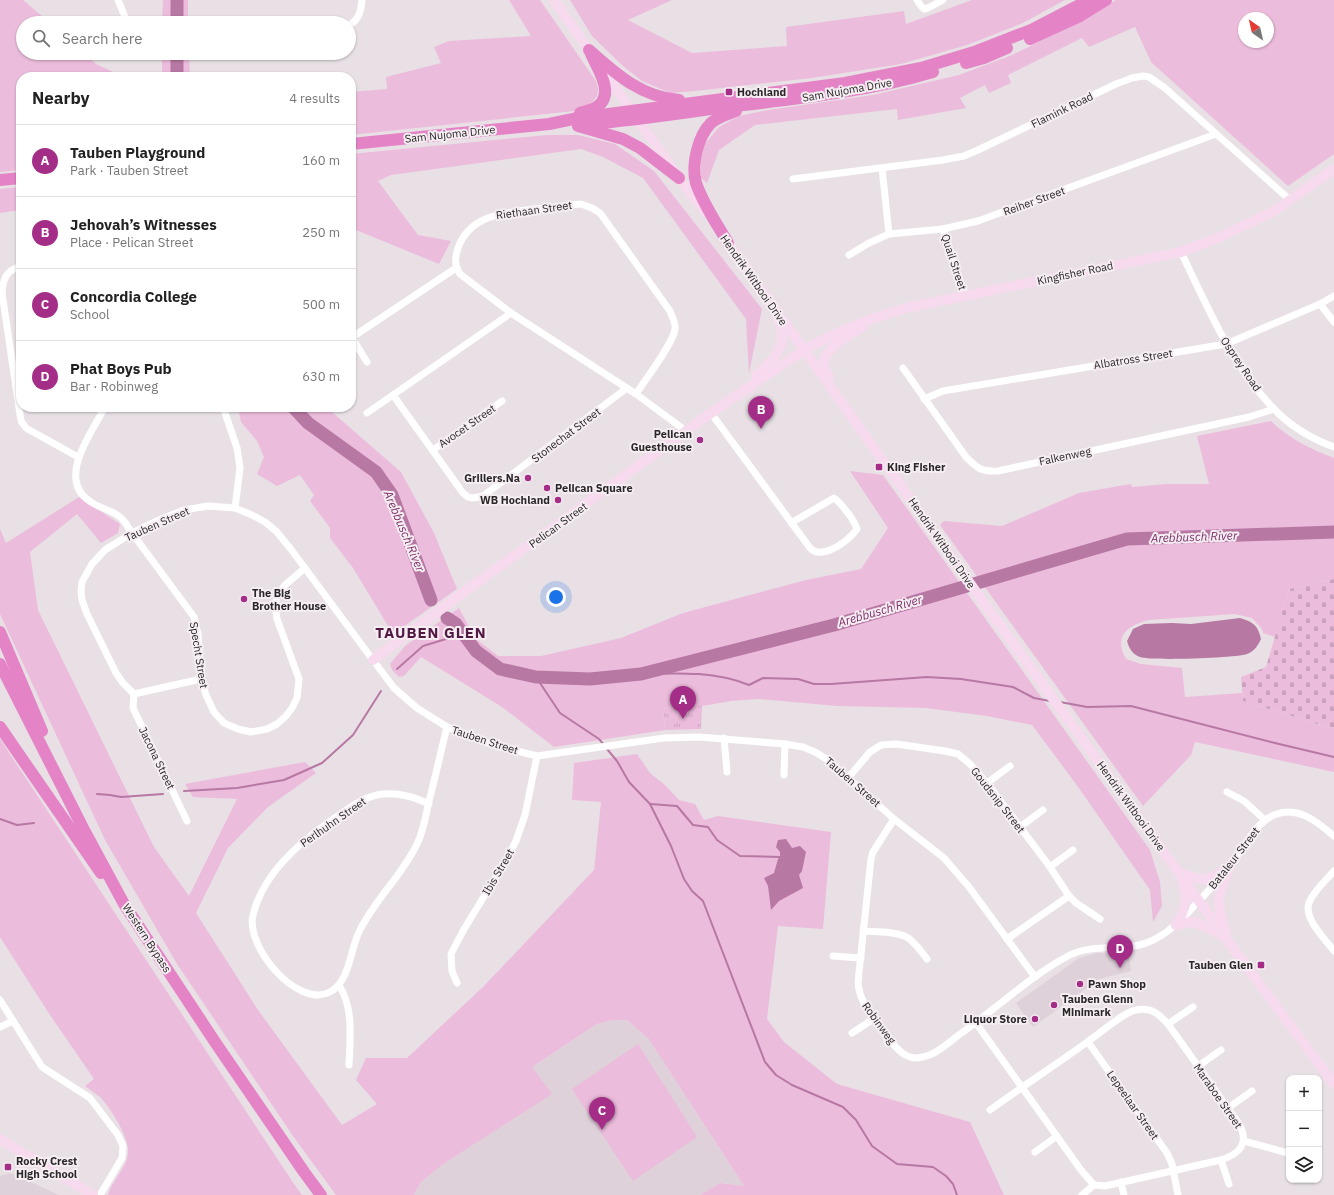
<!DOCTYPE html>
<meta charset="utf-8">
<style>
:root{--surface:#fff;--page:#f6f6f6;--text:#222;--muted:#767676;--line:#e0e0e0;--accent:#a32d87}
body{margin:0;font-family:"IBM Plex Sans",sans-serif;background:var(--page);color:var(--text)}
.controls{position:absolute;right:12px;bottom:12px;display:grid;overflow:hidden;border-radius:8px;box-shadow:0 1px 3px #0004}
.controls button{width:36px;height:36px;display:grid;place-items:center;padding:0;border:0;border-bottom:1px solid var(--line);background:var(--surface);color:var(--text);font:20px sans-serif}
.compass{position:absolute;left:1238px;top:12px;width:36px;height:36px;border-radius:50%;background:var(--surface);box-shadow:0 1px 3px #0004;rotate:326deg}
.you{position:absolute;left:556px;top:597px;width:14px;height:14px;margin:-10px;border:3px solid #fff;border-radius:50%;background:#1a73e8;box-shadow:0 0 0 6px #1a73e833}
.badge{display:grid;place-items:center;width:26px;height:26px;border-radius:50%;background:var(--accent);color:#fff;font-size:13px;font-weight:700}
.pin{position:absolute;translate:-50% -33px;filter:drop-shadow(0 1px 2px #0008)}
.pin::after{content:'';position:absolute;top:21px;width:14px;height:12px;background:inherit;clip-path:polygon(0 0,100% 0,50% 100%)}
.list{margin:0;padding:0;list-style:none}
h2{display:flex;justify-content:space-between;align-items:center;height:52px;margin:0;padding:0 16px;font-size:17px}
h2 small{font-size:13px;font-weight:400;color:var(--muted)}
.list li{display:grid;grid-template-columns:26px 1fr auto;gap:12px;align-items:center;box-sizing:border-box;height:72px;padding:0 16px;border-top:1px solid var(--line)}
.list b{display:block;font-size:15px;white-space:nowrap}
.list p{margin:0;font-size:13px;white-space:nowrap;color:var(--muted)}
.list em{font-size:13px;font-style:normal;color:var(--muted)}
.icon{flex:none;width:22px;height:22px;fill:none;stroke:currentColor;stroke-width:2;stroke-linecap:round;stroke-linejoin:round}
.map{position:relative;flex:none;width:1334px;height:1195px;overflow:hidden}
.search{position:absolute;background:var(--surface);box-shadow:0 1px 3px #0004;left:16px;top:16px;width:340px;height:44px;display:flex;align-items:center;gap:10px;box-sizing:border-box;padding:0 14px;border-radius:22px;color:var(--muted);font-size:15px}
.panel{position:absolute;background:var(--surface);box-shadow:0 1px 3px #0004;left:16px;top:72px;width:340px;height:340px;border-radius:16px}
.map>svg:first-child{display:block}
.built{fill:#dfd1d9}
.grass{fill:#ecbcdc;fill-rule:evenodd}
.cemetery{fill:url(#cemetery-stones)}
.park{fill:url(#park-tufts)}
.water{fill:#b778a3}
.lines{fill:none;stroke-linecap:round;stroke-linejoin:round}
.stream{stroke:#b778a3;stroke-width:2}
.river{stroke:#b778a3;stroke-width:13}
.street{stroke:#fff;stroke-width:7}
.secondary{stroke:#f7daee;stroke-width:10}
.highway{stroke:#e484c7;stroke-width:12}
.poi-dot{fill:#a32d87;stroke:#f5edf2;stroke-width:1.5}
.labels{text-anchor:middle;stroke-width:4;stroke-linejoin:round;paint-order:stroke}
.street-label{font-size:11px;fill:#2a2729;stroke:#f5edf2}
.poi-label{font-size:11px;font-weight:bold;fill:#2a2729;stroke:#f5edf2;text-anchor:start}
.water-label{font-size:12px;font-style:italic;fill:#7b2e67;stroke:#f5edf2}
.district-label{font-size:15px;font-weight:bold;letter-spacing:1px;fill:#501842;stroke:#f5edf2}
</style>
<div class="map">
<svg width="1334" height="1195" viewBox="0 0 1334 1195">
<defs>
<pattern id="cemetery-stones" width="16" height="16" patternUnits="userSpaceOnUse"><rect width="16" height="16" fill="#ecbcdc"/><path d="M2 7V4a2 2 0 0 1 4 0v3zM10 15v-3a2 2 0 0 1 4 0v3z" fill="#cba2bd"/></pattern>
<pattern id="park-tufts" width="24" height="20" patternUnits="userSpaceOnUse"><rect width="24" height="20" fill="#ecbcdc"/><path d="M3 7l-1-3M5 7V3M7 7l1-3M15 17l-1-3M17 17v-4M19 17l1-3" fill="none" stroke="#cba2bd"/></pattern>
</defs>
<rect width="100%" height="100%" fill="#e8e0e5"/>
<g class="built">
<path d="M1098,953L1129,955L1131,971L1099,979L1033,1027L1016,1003L1079,958Z"/>
<path d="M612,1020H627L648,1038L744,1186L720,1183L700,1195H414L421,1182L442,1165L551,1094L532,1067L597,1024Z"/>
<path d="M11,1173L59,1195H0V1176Z"/>
</g>
<g class="grass">
<path d="M0,0H23L50,23H23V53H84L96,64L124,77H21V170L0,172Z"/>
<path d="M163,0H188V23H162Z"/>
<path d="M509,0H540L596,81C597,84 598,88 598,91C597,103 583,107 574,111L351,135V92L387,89L386,77L441,63L434,47L449,41L531,36Z"/>
<path d="M570,0H672L628,20L692,53L787,46L786,27L904,11L906,24L972,0H1065L1023,23L967,45L901,64L812,78L695,91L670,93L642,81L624,67L592,36Z"/>
<path d="M1116,0H1334V154L1288,186L1151,62L1135,27L1089,47L1082,38L1008,75L1011,83L989,93L985,85L960,98L966,108L898,120L897,109L755,125L719,150L707,183L701,178V161L705,144L719,127L739,116L768,110L873,95L959,75L1012,55L1080,22ZM1244,18H1268V42H1244Z"/>
<path d="M162,53H189L190,77H162Z"/>
<path d="M547,135H578L615,144L654,171L762,309L749,373L746,319L643,178L603,157L581,149L391,175L378,181L418,235L451,241L439,264L351,228V154Z"/>
<path d="M21,187V210L0,213V189Z"/>
<path d="M238,407H326L401,472L434,533L457,589L393,634L353,568L330,538V528L310,501L314,495L300,475L277,486L257,474L264,457L257,441L241,422Z"/>
<path d="M1271,421C1288,438 1312,450 1334,458V579L1289,589L1275,637L1263,633L1262,629L1252,618L1235,614L1149,620C1128,625 1113,636 1126,659L1141,664L1182,668L1185,697L1242,693L1243,701L1324,726L1334,728V772L1195,742L1191,755L1143,806L940,525L944,521L1002,526L1079,493L1131,484L1132,487L1167,484H1209L1197,436Z"/>
<path d="M850,471L883,475L1150,850L1160,882L1162,906L1153,922L1150,890L1076,784L1032,725L987,716L926,708L837,706L758,699L731,701L702,706L680,705L663,709L665,730L554,747L502,707L421,657L404,676L399,677L392,670L390,664L405,646L459,608L475,638L498,656H541L621,638L683,613L806,580L861,569L888,528Z"/>
<path d="M79,497L120,524L118,533L101,543L77,514L30,552L38,610L154,847L189,896L237,799L193,797L185,784L305,762L316,773L268,807L228,848L196,913L258,1010L342,1125L377,1104L356,1080L366,1058H407L483,987L594,870L601,802L572,800L574,763L637,754L650,773L665,785L679,800L695,804L704,820L718,816L831,832L823,929L778,926L767,1019L784,1042L837,1084L970,1122L1004,1195H700L720,1183L744,1186L648,1038L627,1020H612L597,1024L532,1067L552,1094L442,1165L421,1182L414,1195H336L293,1136L177,964L105,840L0,614V529L6,543Z"/>
<path d="M0,739L292,1181L302,1195H108C112,1180 126,1169 128,1154C131,1140 110,1107 100,1097C95,1093 90,1090 85,1086L94,1079L48,1012L0,937Z"/>
<path d="M638,1044L697,1137L633,1181L572,1089Z"/>
</g>
<path class="cemetery" d="M1334,579V728L1324,726L1243,701L1241,677L1266,667L1289,589Z"/>
<path class="park" d="M680,705L702,706L701,729L665,730L663,709Z"/>
<g class="water">
<path d="M1240,618C1253,622 1258,625 1261,639C1258,645 1255,651 1247,654C1236,658 1151,661 1140,657C1132,654 1129,648 1127,641L1133,629L1144,624L1172,623L1191,624Z"/>
<path d="M786,839L792,848L800,846L806,852L802,871L799,875L803,888L779,901L771,910L768,886L764,878L774,873L778,859L780,856V852L776,847L778,840Z"/>
</g>
<g class="lines">
<g class="stream">
<path d="M397,669L423,646L446,639L465,636"/>
<path d="M641,674C678,673 714,671 749,685L763,678L798,679L814,684H831L927,677L961,679L1013,687L1034,698L1050,701"/>
<path d="M536,677L560,713L599,739L604,745"/>
<path d="M1060,702L1087,707L1131,706L1275,743L1334,757"/>
<path d="M607,749L617,761L629,782L650,804L671,846L684,879L692,891L703,901L765,1062L776,1075L792,1085L843,1107L856,1120L872,1146L897,1164L933,1167L946,1176L953,1184L957,1195"/>
<path d="M184,791L237,788L284,780L322,763L353,735L381,691"/>
<path d="M97,794L110,795L121,797L163,794"/>
<path d="M650,804L677,806L693,825L708,827L717,840L740,856L780,857"/>
<path d="M0,819L17,825L34,823"/>
</g>
<g class="river">
<path d="M177,0V23"/>
<path d="M177,53V77"/>
<path d="M293,407L308,423L376,472L392,495L431,600"/>
<path d="M447,618L456,624L476,651L500,669L536,677L590,679L641,674L834,625L1127,539L1334,532"/>
</g>
<g class="street">
<path d="M118,0L125,17"/>
<path d="M917,0L921,6L924,9L928,8L943,0"/>
<path d="M349,25C359,20 361,11 362,0"/>
<path d="M882,168L889,234"/>
<path d="M793,179L943,160L964,156L978,150L1116,84L1132,78L1143,76L1149,77L1165,88L1290,200"/>
<path d="M943,229L965,296"/>
<path d="M1181,252C1207,306 1231,364 1273,408C1290,426 1312,439 1334,447"/>
<path d="M849,255L869,243L889,234L943,229L978,221L997,214L1216,134"/>
<path d="M21,266C6,271 3,278 2,293L21,421L26,428L78,457"/>
<path d="M1320,304L1334,322"/>
<path d="M351,336L367,362"/>
<path d="M351,338L456,268"/>
<path d="M903,368L966,457C977,468 981,472 998,471L1249,417L1274,409"/>
<path d="M636,394C645,380 673,344 675,329C676,323 672,317 670,311L600,213L592,208L581,204C566,205 551,208 535,209C505,213 470,214 458,248C455,258 454,264 460,274L511,313L636,394L686,431"/>
<path d="M393,395L463,493L468,497L473,498L483,496L627,388"/>
<path d="M924,399L943,391L1226,344L1320,304L1334,296"/>
<path d="M105,407C92,432 55,480 91,502C101,509 116,511 123,520C127,524 129,529 132,533L194,617L198,634L201,679L206,695L214,712L224,723L238,729L251,732L267,729L277,724L286,716L292,708L297,698L299,679L277,619L275,606L277,596L285,585L305,568"/>
<path d="M223,407L237,448L240,468L235,508"/>
<path d="M367,413L511,313"/>
<path d="M711,413L810,548C813,551 817,553 822,552C834,551 850,539 857,529C855,521 841,503 834,498L791,523"/>
<path d="M433,450L502,401"/>
<path d="M134,694L123,683L116,673L87,614L82,600L81,591L82,582L92,564L105,550L132,533L159,520L184,510L208,506L235,508L252,515L265,522L276,531L290,548L373,660L394,688L417,708L447,727L474,738L497,746L537,756L664,738L699,737L785,744L803,747L815,752L828,760L894,819L944,858L969,887L1035,977"/>
<path d="M134,694L133,708L187,821"/>
<path d="M134,694L201,679"/>
<path d="M724,738L727,772"/>
<path d="M784,775L785,744"/>
<path d="M848,778L870,752L881,745L896,744L945,751L958,754L970,764L987,783L1050,867L1069,896L1076,903L1100,919"/>
<path d="M987,783L1010,766"/>
<path d="M1227,792L1244,801L1265,820"/>
<path d="M429,804C422,801 414,797 407,796C371,787 352,806 325,825C294,847 262,877 253,915C245,946 297,1009 330,992C350,981 350,950 359,932C374,900 402,876 417,844C424,830 426,813 430,797C436,774 441,751 447,727"/>
<path d="M894,819L873,852L871,859L858,982C859,1002 872,1014 883,1030C891,1041 900,1056 914,1058C920,1058 927,1056 932,1054C942,1049 951,1041 960,1034C996,1009 1029,977 1068,956C1089,945 1112,949 1134,946C1149,944 1164,935 1175,925C1183,919 1190,910 1197,903C1208,891 1220,879 1230,866C1242,850 1255,823 1274,815C1298,805 1317,822 1334,836"/>
<path d="M1020,827L1043,810"/>
<path d="M1050,867L1073,850"/>
<path d="M1334,871C1327,879 1312,893 1309,903C1303,918 1326,940 1334,951"/>
<path d="M863,931C874,932 899,931 908,938C916,943 921,952 927,959"/>
<path d="M1007,939L1069,896"/>
<path d="M833,956L861,958"/>
<path d="M457,983L452,971L451,954L463,931L506,860L516,841L525,815L537,756"/>
<path d="M339,985C354,1009 350,1037 349,1065"/>
<path d="M0,1000L42,1067L90,1098L118,1135L123,1146L122,1158L100,1195"/>
<path d="M976,1023L1081,1170L1094,1185L1105,1186L1221,1160C1239,1154 1250,1144 1239,1124L1168,1024C1159,1014 1151,1007 1136,1010C1124,1012 1102,1032 1090,1040C1057,1064 1023,1086 990,1110"/>
<path d="M1168,1024L1193,1007"/>
<path d="M0,1027L13,1021"/>
<path d="M852,1033L875,1018"/>
<path d="M1088,1042L1167,1153L1172,1164L1178,1195"/>
<path d="M1197,1067L1221,1050"/>
<path d="M1228,1108L1252,1091"/>
<path d="M1244,1141L1288,1153"/>
<path d="M1035,1152L1057,1136"/>
<path d="M1221,1160L1229,1184"/>
<path d="M1121,1182L1124,1195"/>
<path d="M1082,1195L1094,1185"/>
</g>
<g class="secondary">
<path d="M554,0L593,56"/>
<path d="M602,69L679,178L706,213"/>
<path d="M724,237L984,603L1230,944L1334,1084"/>
<path d="M756,376C773,360 791,345 778,319"/>
<path d="M829,378C826,372 823,366 824,360C827,347 851,334 862,327"/>
<path d="M373,660L464,592L711,413L804,350C837,331 873,317 910,307L1181,252L1220,237L1276,210L1334,169"/>
<path d="M1182,873C1205,884 1210,880 1230,866"/>
<path d="M1176,925C1181,924 1187,922 1192,922C1202,924 1215,930 1222,936"/>
<path d="M1176,925C1186,907 1189,900 1182,880"/>
<path d="M1226,933C1215,901 1218,896 1230,866"/>
<path d="M0,1139L93,1195"/>
</g>
<g class="highway">
<path d="M1030,39L1080,16L1106,0"/>
<path d="M589,50C616,74 641,97 679,100"/>
<path d="M966,63L984,58L1007,48"/>
<path d="M580,113C586,111 593,110 598,106C615,93 597,68 591,54"/>
<path d="M590,124C636,120 681,113 726,107C795,99 866,92 933,72"/>
<path d="M578,126L623,139L640,148L679,178"/>
<path d="M351,144L549,124L578,118L845,83L921,68L974,52L1031,30L1089,0"/>
<path d="M0,180L21,178"/>
<path d="M728,243C717,224 703,204 696,183C691,165 698,136 711,123C718,117 728,114 736,111"/>
<path d="M0,632L42,731"/>
<path d="M0,664L83,828L124,904L215,1042L304,1172L321,1195"/>
<path d="M0,727L101,873"/>
</g>
</g>
<g class="poi-dot">
<rect x="725" y="88" width="8" height="8" rx="2"/>
<circle cx="700" cy="440" r="4"/>
<rect x="875" y="463" width="8" height="8" rx="2"/>
<circle cx="528" cy="478" r="4"/>
<circle cx="547" cy="488" r="4"/>
<circle cx="558" cy="500" r="4"/>
<circle cx="244" cy="599" r="4"/>
<rect x="1257" y="961" width="8" height="8" rx="2"/>
<circle cx="1080" cy="984" r="4"/>
<circle cx="1054" cy="1005" r="4"/>
<circle cx="1035" cy="1019" r="4"/>
<rect x="4" y="1163" width="8" height="8" rx="2"/>
</g>
<g class="labels">
<g class="street-label">
<text transform="translate(847 90) rotate(-10)" y="4">Sam Nujoma Drive</text>
<text transform="translate(1062 110) rotate(-26)" y="4">Flamink Road</text>
<text transform="translate(450 134) rotate(-6)" y="4">Sam Nujoma Drive</text>
<text transform="translate(1034 201) rotate(-20)" y="4">Reiher Street</text>
<text transform="translate(534 210) rotate(-8)" y="4">Riethaan Street</text>
<text transform="translate(954 262) rotate(72)" y="4">Quail Street</text>
<text transform="translate(1075 273) rotate(-12)" y="4">Kingfisher Road</text>
<text transform="translate(754 280) rotate(55)" y="4">Hendrik Witbooi Drive</text>
<text transform="translate(1133 359) rotate(-9)" y="4">Albatross Street</text>
<text transform="translate(1241 364) rotate(56)" y="4">Osprey Road</text>
<text transform="translate(467 426) rotate(-35)" y="4">Avocet Street</text>
<text transform="translate(566 435) rotate(-37)" y="4">Stonechat Street</text>
<text transform="translate(1065 456) rotate(-12)" y="4">Falkenweg</text>
<text transform="translate(157 524) rotate(-24)" y="4">Tauben Street</text>
<text transform="translate(558 525) rotate(-36)" y="4">Pelican Street</text>
<text transform="translate(942 543) rotate(55)" y="4">Hendrik Witbooi Drive</text>
<text transform="translate(199 655) rotate(81)" y="4">Specht Street</text>
<text transform="translate(485 740) rotate(18)" y="4">Tauben Street</text>
<text transform="translate(157 758) rotate(64)" y="4">Jacona Street</text>
<text transform="translate(853 782) rotate(41)" y="4">Tauben Street</text>
<text transform="translate(998 800) rotate(52)" y="4">Goudsnip Street</text>
<text transform="translate(1131 806) rotate(54)" y="4">Hendrik Witbooi Drive</text>
<text transform="translate(333 822) rotate(-35)" y="4">Perlhuhn Street</text>
<text transform="translate(1234 858) rotate(-52)" y="4">Bataleur Street</text>
<text transform="translate(498 872) rotate(-60)" y="4">Ibis Street</text>
<text transform="translate(147 938) rotate(57)" y="4">Western Bypass</text>
<text transform="translate(879 1023) rotate(54)" y="4">Robinweg</text>
<text transform="translate(1218 1096) rotate(55)" y="4">Maraboe Street</text>
<text transform="translate(1133 1105) rotate(55)" y="4">Lepeelaar Street</text>
</g>
<g class="poi-label">
<text x="737" y="96">Hochland</text>
<text x="692" y="438" text-anchor="end">Pelican<tspan x="692" dy="13">Guesthouse</tspan></text>
<text x="887" y="471">King Fisher</text>
<text x="520" y="482" text-anchor="end">Grillers.Na</text>
<text x="555" y="492">Pelican Square</text>
<text x="550" y="504" text-anchor="end">WB Hochland</text>
<text x="252" y="597">The Big<tspan x="252" dy="13">Brother House</tspan></text>
<text x="1253" y="969" text-anchor="end">Tauben Glen</text>
<text x="1088" y="988">Pawn Shop</text>
<text x="1062" y="1003">Tauben Glenn<tspan x="1062" dy="13">Minimark</tspan></text>
<text x="1027" y="1023" text-anchor="end">Liquor Store</text>
<text x="16" y="1165">Rocky Crest<tspan x="16" dy="13">High School</tspan></text>
</g>
<g class="water-label">
<text transform="translate(404 531) rotate(67)" y="4">Arebbusch River</text>
<text transform="translate(1194 537) rotate(-2)" y="4">Arebbusch River</text>
<text transform="translate(880 611) rotate(-16)" y="4">Arebbusch River</text>
</g>
<g class="district-label">
<text x="431" y="638">TAUBEN GLEN</text>
</g>
</g>
</svg>
<div class="controls">
<button>+</button>
<button>−</button>
<button><svg class="icon" aria-label="layers" viewBox="0 0 24 24"><path d="M12 4l9 5-9 5-9-5zM3 14l9 5 9-5"/></svg></button>
</div>
<svg class="compass" viewBox="-18 -18 36 36"><path d="M0-13l5 13h-10z" fill="#e53935"/><path d="M0 13l5-13h-10z" fill="#767676"/></svg>
<div class="you"></div>
<div class="pin badge" style="left:683px;top:719px">A</div>
<div class="pin badge" style="left:761px;top:429px">B</div>
<div class="pin badge" style="left:602px;top:1130px">C</div>
<div class="pin badge" style="left:1120px;top:968px">D</div>
<div class="search"><svg class="icon" aria-label="search" viewBox="0 0 24 24"><circle cx="10" cy="10" r="6"/><path d="M15 15l6 6"/></svg>Search here</div>
<section class="panel">
<h2>Nearby<small>4 results</small></h2>
<ul class="list">
<li><span class="badge">A</span><div><b>Tauben Playground</b><p>Park · Tauben Street</p></div><em>160 m</em></li>
<li><span class="badge">B</span><div><b>Jehovah’s Witnesses</b><p>Place · Pelican Street</p></div><em>250 m</em></li>
<li><span class="badge">C</span><div><b>Concordia College</b><p>School</p></div><em>500 m</em></li>
<li><span class="badge">D</span><div><b>Phat Boys Pub</b><p>Bar · Robinweg</p></div><em>630 m</em></li>
</ul>
</section>
</div>
